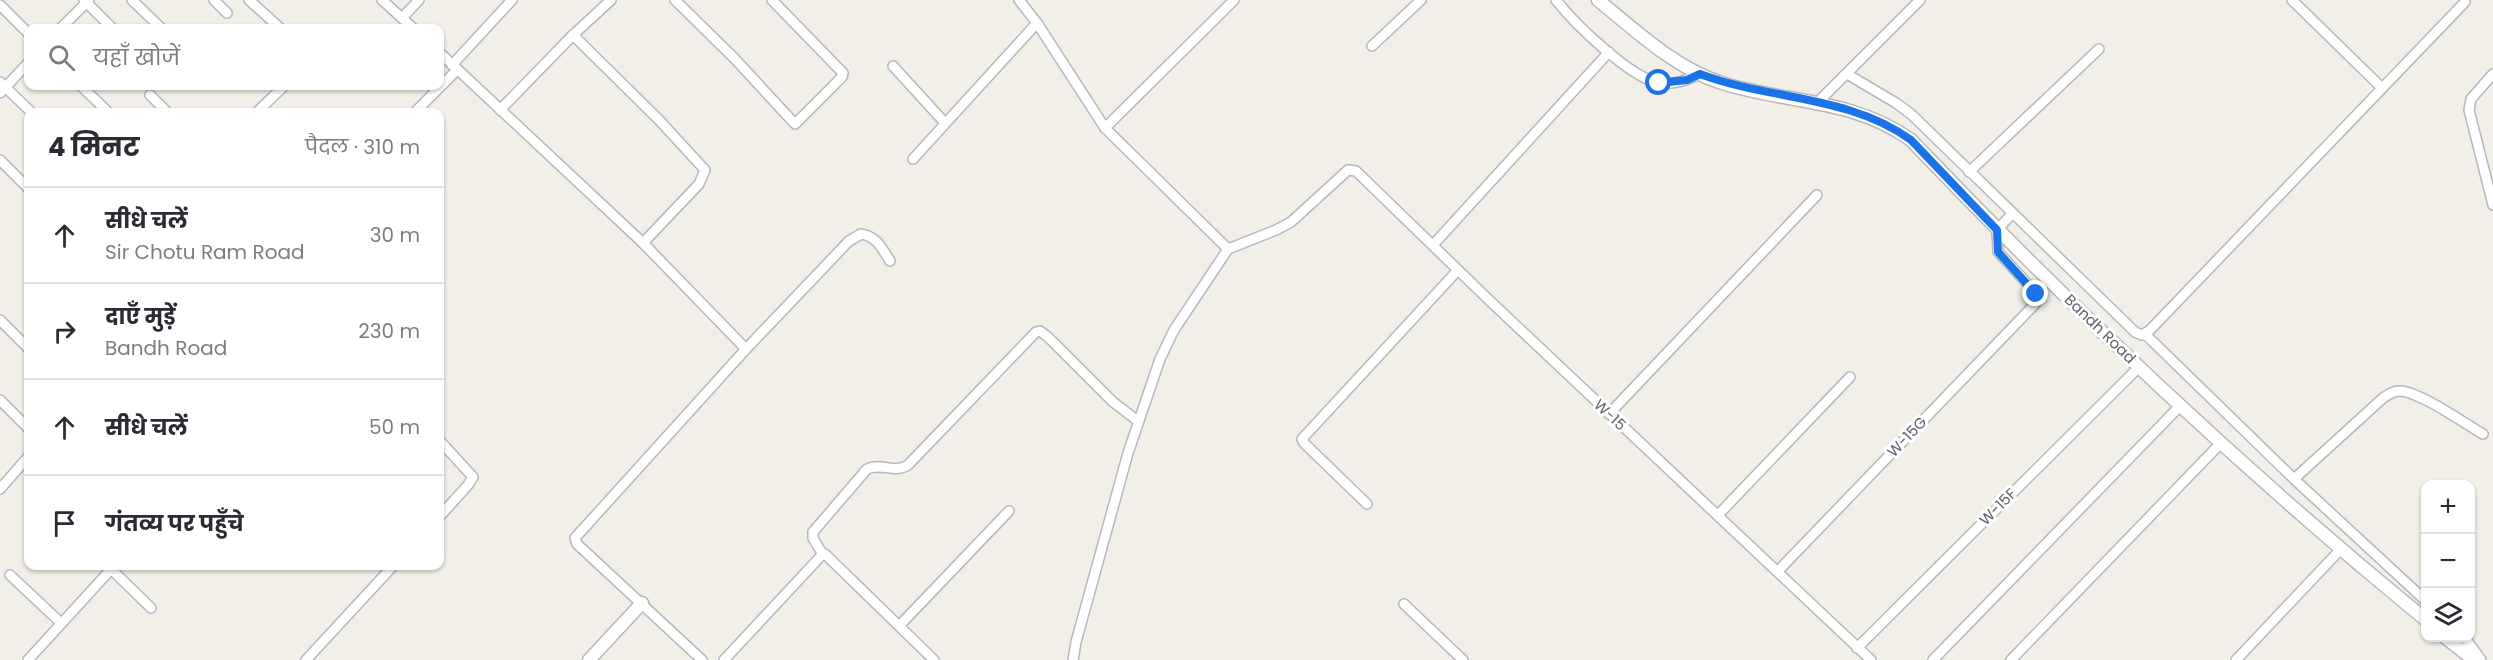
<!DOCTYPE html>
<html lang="hi">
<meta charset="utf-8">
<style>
:root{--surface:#fff;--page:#f2f2f3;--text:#2b2b33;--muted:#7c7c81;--line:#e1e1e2}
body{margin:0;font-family:Poppins,"Noto Sans Devanagari",sans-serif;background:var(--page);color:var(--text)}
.controls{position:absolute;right:18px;bottom:18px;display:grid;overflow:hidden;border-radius:12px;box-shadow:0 2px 4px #0004}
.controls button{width:54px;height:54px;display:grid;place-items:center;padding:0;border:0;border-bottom:2px solid var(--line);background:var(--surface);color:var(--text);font:30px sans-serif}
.stop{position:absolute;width:18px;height:18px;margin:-14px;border:4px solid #1a73e8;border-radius:50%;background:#fff}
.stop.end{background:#1a73e8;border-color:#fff;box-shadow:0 2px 6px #0008}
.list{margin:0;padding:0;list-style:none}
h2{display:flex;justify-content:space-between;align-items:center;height:78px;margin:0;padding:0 24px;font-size:26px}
h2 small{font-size:20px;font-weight:400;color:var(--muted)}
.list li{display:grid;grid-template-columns:39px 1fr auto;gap:18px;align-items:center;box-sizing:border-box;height:96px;padding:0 24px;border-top:2px solid var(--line)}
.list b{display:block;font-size:22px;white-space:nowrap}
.list p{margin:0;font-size:20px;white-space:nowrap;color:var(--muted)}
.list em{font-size:20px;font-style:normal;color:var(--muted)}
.icon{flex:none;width:33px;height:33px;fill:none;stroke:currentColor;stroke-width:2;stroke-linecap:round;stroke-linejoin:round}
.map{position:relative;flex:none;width:2493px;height:660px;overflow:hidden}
.search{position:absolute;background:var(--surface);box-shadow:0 2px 4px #0004;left:24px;top:24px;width:420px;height:66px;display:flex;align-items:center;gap:15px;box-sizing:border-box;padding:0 21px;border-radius:12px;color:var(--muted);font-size:22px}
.panel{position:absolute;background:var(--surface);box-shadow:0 2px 4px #0004;left:24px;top:108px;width:420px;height:462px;border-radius:12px}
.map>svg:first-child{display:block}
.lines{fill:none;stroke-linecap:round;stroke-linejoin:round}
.minor-casing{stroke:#b5b8bc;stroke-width:12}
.tertiary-casing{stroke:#b5b8bc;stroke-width:15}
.minor{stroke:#fff;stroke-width:9}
.tertiary{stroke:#fff;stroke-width:12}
.route{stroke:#1a73e8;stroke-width:8}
.labels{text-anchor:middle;stroke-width:6;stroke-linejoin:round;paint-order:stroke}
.street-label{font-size:15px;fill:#5f6368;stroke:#fff}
</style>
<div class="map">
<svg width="2493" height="660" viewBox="0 0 2493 660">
<rect width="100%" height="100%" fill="#f1efe8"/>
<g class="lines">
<g class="minor-casing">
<g id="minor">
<path d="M84,0L112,28"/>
<path d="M132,0L161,28"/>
<path d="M214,0L227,13"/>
<path d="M249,0L280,28"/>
<path d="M382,0L413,28"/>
<path d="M675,0L734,58L795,124L842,77L843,73L772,0"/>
<path d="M1019,0L1037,23L1105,128L1228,249L1276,230L1291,222L1348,170L1356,171L1490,301L1871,660"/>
<path d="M1556,0C1574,23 1631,79 1660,83C1674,85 1687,80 1700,74"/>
<path d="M2292,0L2382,88"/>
<path d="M0,5L28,33"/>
<path d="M402,18L419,0"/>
<path d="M61,28L89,0"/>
<path d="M573,35L659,120L705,170L699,184L643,243"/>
<path d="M1372,46L1421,0"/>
<path d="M440,53L643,243L746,349"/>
<path d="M452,65L512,0"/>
<path d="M893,66L945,123"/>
<path d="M1847,74L1896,103L1911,114L2135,332L2142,335L2149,331L2465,2"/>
<path d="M2493,74L2471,99L2469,110L2493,205"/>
<path d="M0,82L31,112"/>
<path d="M81,86L108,112"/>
<path d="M0,93L28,63"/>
<path d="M150,95L167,112"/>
<path d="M1819,101L1920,0"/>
<path d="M417,110L457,70"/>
<path d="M500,110L573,35L611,0"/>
<path d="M257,112L284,86"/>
<path d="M1105,128L1234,0"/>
<path d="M913,159L1037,23"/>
<path d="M0,160L28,188"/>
<path d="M1969,172L2099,49"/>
<path d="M1433,245L1609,52"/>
<path d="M0,320L28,348"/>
<path d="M2145,334L2294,479L2426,601"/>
<path d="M0,400L28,428"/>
<path d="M1609,414L1817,195"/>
<path d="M440,441L473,477L468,485L440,516"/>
<path d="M2294,479L2383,398C2389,394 2393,391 2400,391C2420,392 2464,423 2483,434"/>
<path d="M0,489L28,457"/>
<path d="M1367,504L1304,443L1302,439L1458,270"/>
<path d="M1718,515L1850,377"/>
<path d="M823,555L813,538V532L867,469C881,462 894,474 908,465L1036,332L1040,331L1048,337L1113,402L1138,421"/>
<path d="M111,569L151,608"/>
<path d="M1778,571L2036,303L2034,291L1998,252L1997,230L2012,214"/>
<path d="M10,575L61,623"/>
<path d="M1404,604L1463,660"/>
<path d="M900,625L1009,511"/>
<path d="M2465,638L2481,660"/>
<path d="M1857,648L2139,367"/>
<path d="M28,660L114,566"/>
<path d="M306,660L393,566"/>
<path d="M702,660L577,544L575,538L746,349L849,241L861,234C876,236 882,248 890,261"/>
<path d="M724,660L821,556L825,554L934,660"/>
<path d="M1073,660L1076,642L1128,453L1160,359L1174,330L1228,249"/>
<path d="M1933,660L2179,407"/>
<path d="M2011,660L2220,444"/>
<path d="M2236,660L2340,550"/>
</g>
</g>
<g class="tertiary-casing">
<g id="tertiary">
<path d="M1598,0C1635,30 1674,67 1719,82C1785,104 1851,97 1911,140C2073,310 2244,471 2426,620"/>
<path d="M2446,638L2474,660"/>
<path d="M589,660L642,603"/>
</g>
</g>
<use href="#minor" class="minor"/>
<use href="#tertiary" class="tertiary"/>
</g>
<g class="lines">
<path class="route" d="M1659,83L1687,80L1700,74C1769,100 1849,95 1911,140L1997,230L1998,252L2036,294"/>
</g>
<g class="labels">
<g class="street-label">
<text transform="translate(2100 329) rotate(44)" y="5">Bandh Road</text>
<text transform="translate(1610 415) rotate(43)" y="5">W-15</text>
<text transform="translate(1907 437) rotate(-46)" y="5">W-15G</text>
<text transform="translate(1998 507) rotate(-45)" y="5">W-15F</text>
</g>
</g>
</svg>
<div class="controls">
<button>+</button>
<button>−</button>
<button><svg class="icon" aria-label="layers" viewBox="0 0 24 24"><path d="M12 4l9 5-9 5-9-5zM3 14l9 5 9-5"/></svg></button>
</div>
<div class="stop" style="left:1659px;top:83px"></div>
<div class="stop end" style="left:2036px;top:294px"></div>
<div class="search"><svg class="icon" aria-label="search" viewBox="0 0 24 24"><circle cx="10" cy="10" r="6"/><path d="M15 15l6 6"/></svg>यहाँ खोजें</div>
<section class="panel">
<h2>4 मिनट<small>पैदल · 310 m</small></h2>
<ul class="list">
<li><svg class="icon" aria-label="ahead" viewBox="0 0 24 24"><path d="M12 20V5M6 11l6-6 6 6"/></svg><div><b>सीधे चलें</b><p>Sir Chotu Ram Road</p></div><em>30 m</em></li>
<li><svg class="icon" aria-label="right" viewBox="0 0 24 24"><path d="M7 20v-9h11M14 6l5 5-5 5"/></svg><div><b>दाएँ मुड़ें</b><p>Bandh Road</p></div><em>230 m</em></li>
<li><svg class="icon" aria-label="ahead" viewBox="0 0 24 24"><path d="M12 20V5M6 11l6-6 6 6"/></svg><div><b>सीधे चलें</b></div><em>50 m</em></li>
<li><svg class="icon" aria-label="arrive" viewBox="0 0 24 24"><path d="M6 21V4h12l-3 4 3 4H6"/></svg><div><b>गंतव्य पर पहुँचे</b></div></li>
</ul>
</section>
</div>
